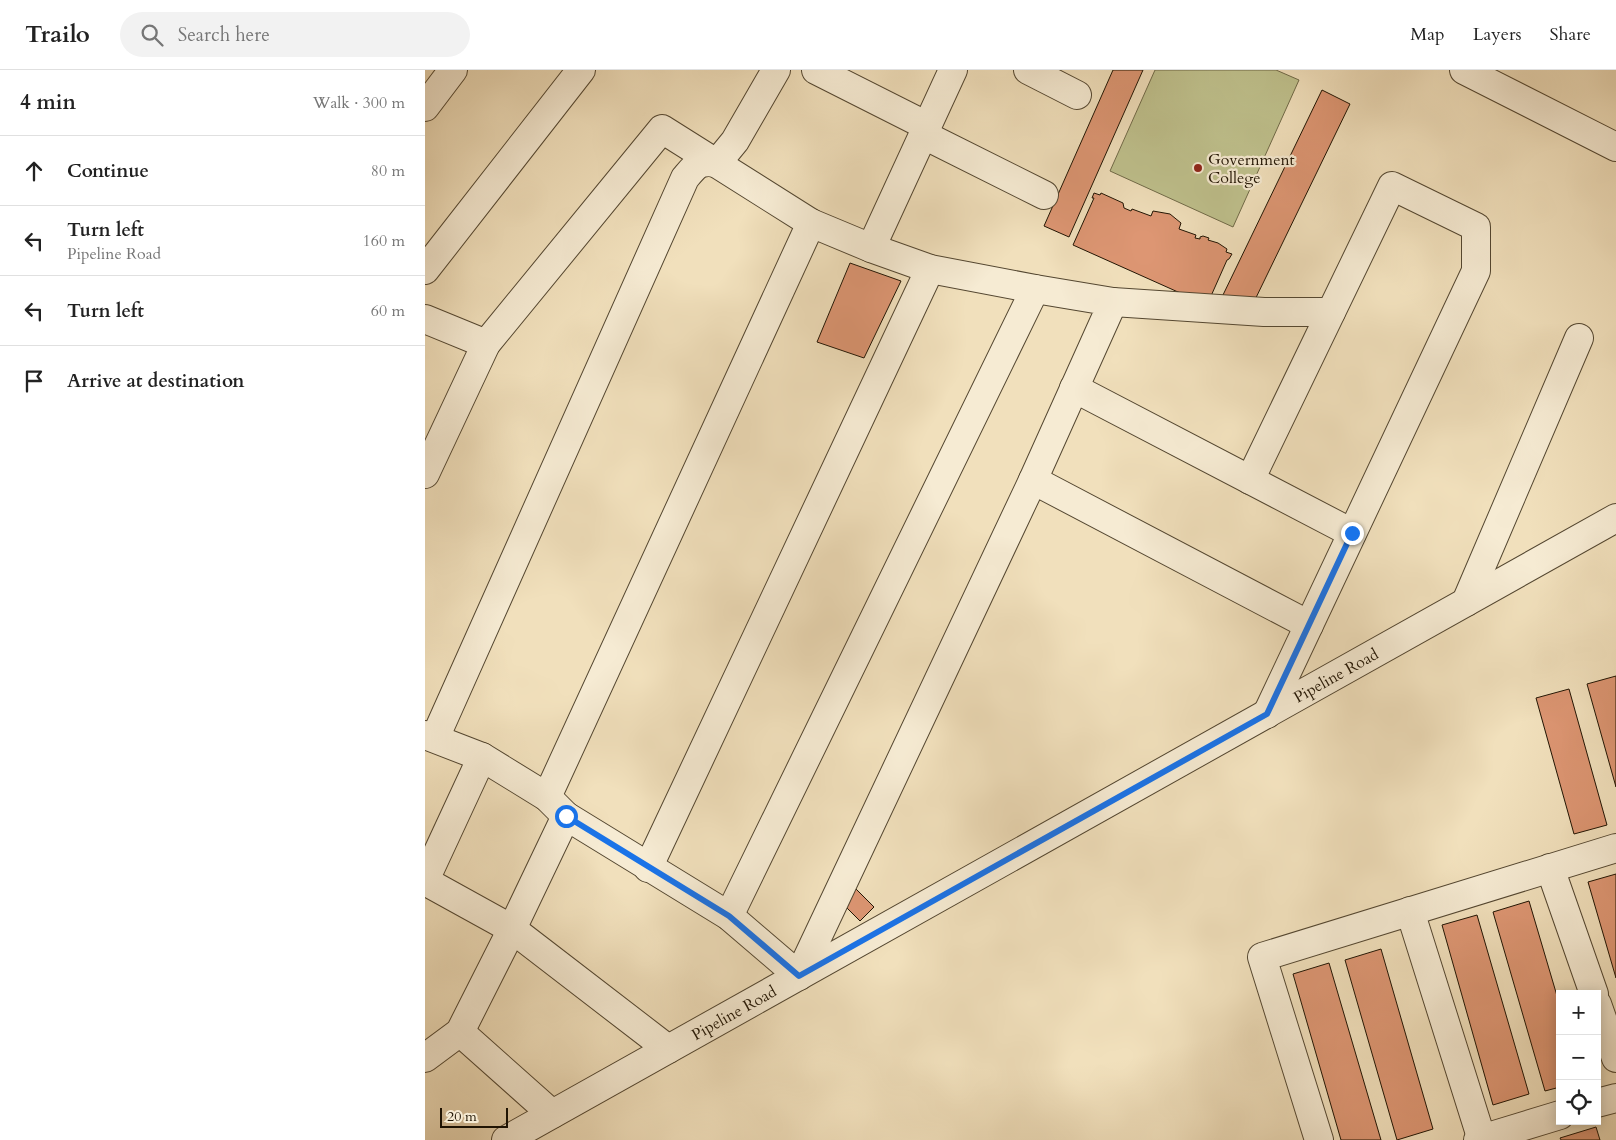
<!DOCTYPE html>
<meta charset="utf-8">
<style>
:root{--surface:#fff;--page:#f2f2f2;--text:#222;--muted:#767676;--line:#e0e0e0}
body{margin:0;font-family:Cardo,serif;background:var(--page);color:var(--text)}
.controls{position:absolute;right:15px;bottom:15px;display:grid;overflow:hidden;border-radius:0px;box-shadow:0 2px 12px #0003}
.controls button{width:45px;height:45px;display:grid;place-items:center;padding:0;border:0;border-bottom:1px solid var(--line);background:var(--surface);color:var(--text);font:25px sans-serif}
.scale{position:absolute;left:15px;bottom:12px;width:68px;box-sizing:border-box;padding-left:5px;border:2px solid #201403;border-top:0;font-size:14px;line-height:18px;white-space:nowrap;color:#201403;-webkit-text-stroke:4px #f6ebd3;paint-order:stroke}
.stop{position:absolute;width:15px;height:15px;margin:-11px;border:4px solid #1a73e8;border-radius:50%;background:#fff}
.stop.end{background:#1a73e8;border-color:#fff;box-shadow:0 1px 5px #0008}
.list{margin:0;padding:0;list-style:none}
h2{display:flex;justify-content:space-between;align-items:center;height:65px;margin:0;padding:0 20px;font-size:21px}
h2 small{font-size:16px;font-weight:400;color:var(--muted)}
.list li{display:grid;grid-template-columns:32px 1fr auto;gap:15px;align-items:center;box-sizing:border-box;height:70px;padding:0 20px;border-top:1px solid var(--line)}
.list b{display:block;font-size:19px;white-space:nowrap}
.list p{margin:0;font-size:16px;white-space:nowrap;color:var(--muted)}
.list em{font-size:16px;font-style:normal;color:var(--muted)}
.icon{flex:none;width:28px;height:28px;fill:none;stroke:currentColor;stroke-width:2;stroke-linecap:round;stroke-linejoin:round}
.map{position:relative;flex:none;width:1191px;height:1070px;overflow:hidden}
header{display:flex;align-items:center;gap:30px;box-sizing:border-box;height:70px;padding:0 25px;background:var(--surface);border-bottom:1px solid var(--line)}
header strong{font-size:24px}
nav{display:flex;gap:28px;margin-inline-start:auto;font-size:18px}
.search{width:350px;height:45px;background:var(--page);display:flex;align-items:center;gap:12px;box-sizing:border-box;padding:0 18px;border-radius:28px;color:var(--muted);font-size:19px}
main{display:flex}
aside{flex:1;background:var(--surface)}
.map>svg:first-child{display:block}
.green{fill:#bfc18d;stroke:#706a48}
.building{fill:#dd9673;stroke:#201403}
.lines{fill:none;stroke-linecap:round;stroke-linejoin:round}
.minor-casing{stroke:#544731;stroke-width:30}
.minor{stroke:#f6ebd3;stroke-width:28}
.route{stroke:#1a73e8;stroke-width:6}
.poi-dot{fill:#8f2418;stroke:#f6ebd3;stroke-width:2}
.labels{text-anchor:middle;stroke-width:4.5;stroke-linejoin:round;paint-order:stroke}
.poi-label{font-size:16px;fill:#201403;stroke:#f6ebd3;text-anchor:start}
.street-label{font-size:16px;fill:#201403;stroke:#f6ebd3}
</style>
<header>
<strong>Trailo</strong>
<div class="search"><svg class="icon" aria-label="search" viewBox="0 0 24 24"><circle cx="10" cy="10" r="6"/><path d="M15 15l6 6"/></svg>Search here</div>
<nav><a>Map</a><a>Layers</a><a>Share</a></nav>
</header>
<main>
<aside>
<h2>4 min<small>Walk · 300 m</small></h2>
<ul class="list">
<li><svg class="icon" aria-label="ahead" viewBox="0 0 24 24"><path d="M12 20V5M6 11l6-6 6 6"/></svg><div><b>Continue</b></div><em>80 m</em></li>
<li><svg class="icon" aria-label="left" viewBox="0 0 24 24"><path d="M17 20v-9H6M10 6l-5 5 5 5"/></svg><div><b>Turn left</b><p>Pipeline Road</p></div><em>160 m</em></li>
<li><svg class="icon" aria-label="left" viewBox="0 0 24 24"><path d="M17 20v-9H6M10 6l-5 5 5 5"/></svg><div><b>Turn left</b></div><em>60 m</em></li>
<li><svg class="icon" aria-label="arrive" viewBox="0 0 24 24"><path d="M6 21V4h12l-3 4 3 4H6"/></svg><div><b>Arrive at destination</b></div></li>
</ul>
</aside>
<div class="map">
<svg width="1191" height="1070" viewBox="0 0 1191 1070">
<rect width="100%" height="100%" fill="#f1e0bc"/>
<filter id="stains"><feTurbulence type="fractalNoise" baseFrequency=".004" numOctaves="4"/><feColorMatrix values="0 0 0 0 .2 0 0 0 0 .09 0 0 0 0 .02 0 0 0 .5 -.17"/></filter>
<radialGradient id="worn" r=".72"><stop offset=".6" stop-color="#630" stop-opacity="0"/><stop offset="1" stop-color="#630" stop-opacity=".3"/></radialGradient>
<path class="green" d="M730,0H851L874,10L808,157L685,101Z"/>
<g class="building">
<path d="M688,0H718L644,167L619,156Z"/>
<path d="M897,20L925,34L825,240L797,227Z"/>
<path d="M669,123L675,125L676,123L698,133L699,138L706,141L707,139L726,146L728,141L745,144L756,153L754,159L771,165L770,168L775,169V167L778,166L784,168L783,170L793,173L802,179L801,182L807,184L804,189L802,190L782,235L648,175L669,128H667Z"/>
<path d="M425,193L476,211L439,288L392,272Z"/>
<path d="M1191,606V717L1162,614Z"/>
<path d="M1144,619L1182,755L1149,764L1111,628Z"/>
<path d="M1191,804V908L1163,812Z"/>
<path d="M431,819L449,837L435,851L417,833Z"/>
<path d="M1104,831L1135,936V1017L1120,1021L1068,842Z"/>
<path d="M1052,845L1104,1024L1068,1035L1017,855Z"/>
<path d="M956,879L1008,1059L972,1070L920,890Z"/>
<path d="M904,893L956,1070H916L868,904Z"/>
<path d="M1171,1057L1175,1070H1136L1135,1068Z"/>
</g>
<g class="lines">
<g class="minor-casing">
<g id="minor">
<path d="M391,0L502,56"/>
<path d="M603,0L652,25"/>
<path d="M1039,0L1191,77"/>
<path d="M0,37L28,0"/>
<path d="M499,65L619,125"/>
<path d="M292,93L310,71L351,0"/>
<path d="M446,178L528,0"/>
<path d="M0,200L156,0"/>
<path d="M688,232L839,242H906"/>
<path d="M0,249L61,274"/>
<path d="M649,318L927,463"/>
<path d="M0,404L61,274L237,59L386,153L446,178L505,199L610,219L688,232L608,410L374,906L304,846L141,746L122,727L57,687L0,665"/>
<path d="M608,410L884,555"/>
<path d="M825,410L967,116L1051,157V201L842,644"/>
<path d="M1041,532L1154,268"/>
<path d="M10,668L260,108C271,95 274,90 292,93"/>
<path d="M122,727L386,153"/>
<path d="M223,798L505,199"/>
<path d="M1125,798L1169,924"/>
<path d="M0,810L57,687"/>
<path d="M0,811L87,859L243,979"/>
<path d="M985,841L1057,1070"/>
<path d="M304,846L610,219"/>
<path d="M1172,934L1191,988"/>
<path d="M35,962L127,1044"/>
<path d="M0,988L35,962L87,859L141,746"/>
<path d="M1172,1033L1191,1028"/>
<path id="s1" d="M81,1070L1191,448"/>
<path d="M894,1070L837,887L1191,778"/>
<path d="M1053,1070L1135,1045"/>
</g>
</g>
<use href="#minor" class="minor"/>
</g>
<g class="lines">
<path class="route" d="M141,746L304,846L374,906L842,644L927,463"/>
</g>
<circle class="poi-dot" cx="773" cy="98" r="5"/>
<g class="labels">
<g class="poi-label">
<text x="783" y="95">Government<tspan x="783" dy="18">College</tspan></text>
</g>
<g class="street-label">
<text dy="6" stroke="none"><textPath href="#s1" startOffset="951">Pipeline Road</textPath></text>
<text dy="6" stroke="none"><textPath href="#s1" startOffset="261">Pipeline Road</textPath></text>
</g>
</g>
<rect width="100%" height="100%" filter="url(#stains)"/>
<rect width="100%" height="100%" fill="url(#worn)"/>
</svg>
<div class="controls">
<button>+</button>
<button>−</button>
<button><svg class="icon" aria-label="locate" viewBox="0 0 24 24"><circle cx="12" cy="12" r="6"/><path d="M12 2v4M12 18v4M2 12h4M18 12h4"/></svg></button>
</div>
<div class="scale">20 m</div>
<div class="stop" style="left:141px;top:746px"></div>
<div class="stop end" style="left:927px;top:463px"></div>
</div>
</main>
